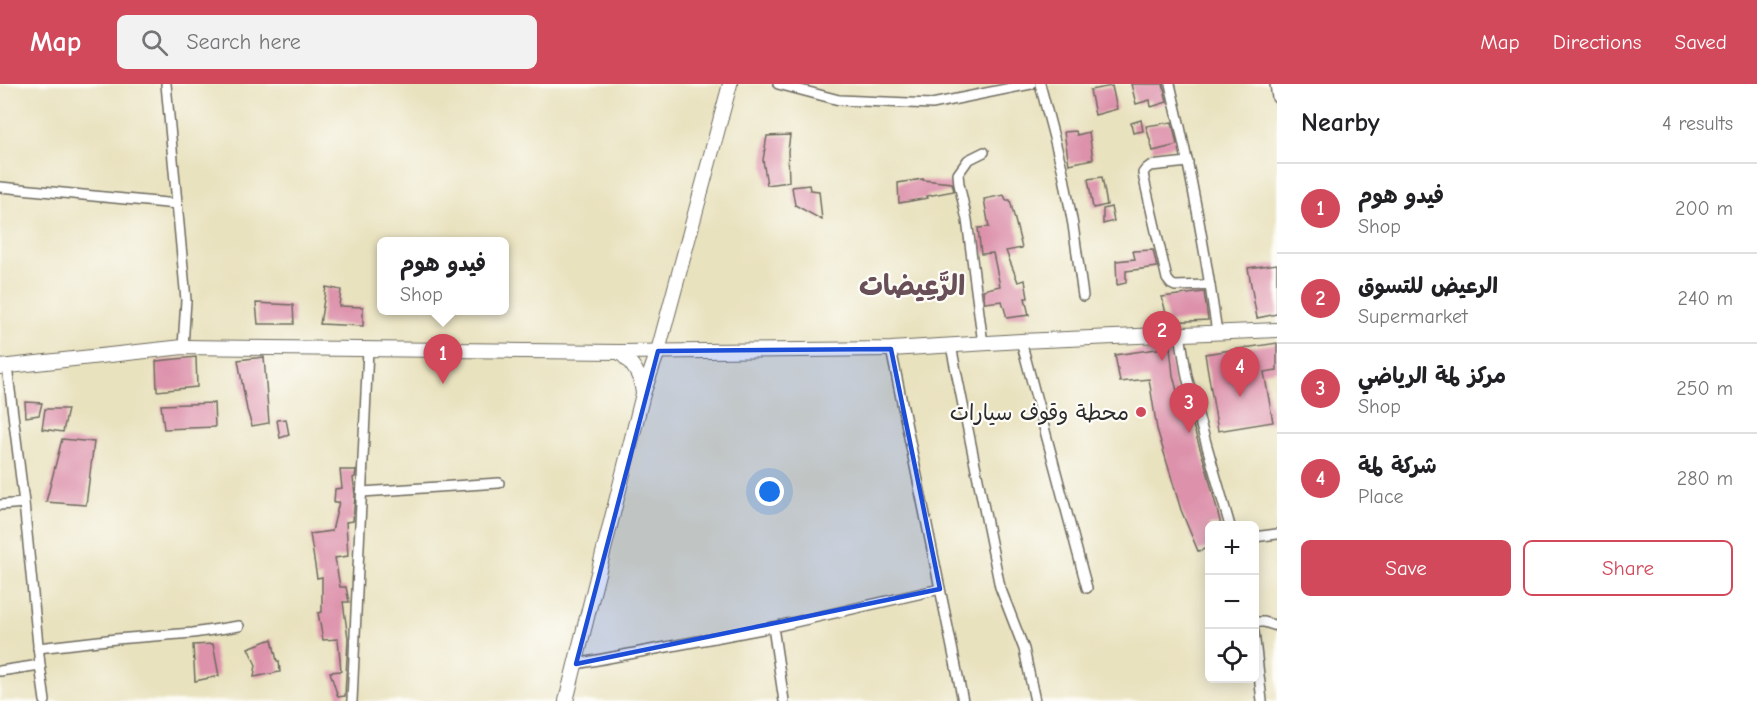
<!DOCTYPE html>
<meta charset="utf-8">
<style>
:root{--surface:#fff;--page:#f2f2f2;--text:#202124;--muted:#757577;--line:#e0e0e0;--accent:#d1495b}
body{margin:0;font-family:"Comic Neue","Playpen Sans Arabic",sans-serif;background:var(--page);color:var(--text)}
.controls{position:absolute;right:18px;bottom:18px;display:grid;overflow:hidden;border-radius:9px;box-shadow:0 3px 15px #0003}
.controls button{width:54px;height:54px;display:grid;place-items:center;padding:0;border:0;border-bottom:2px solid var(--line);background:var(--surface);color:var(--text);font:30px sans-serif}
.you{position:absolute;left:770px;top:408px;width:21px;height:21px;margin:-15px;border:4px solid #fff;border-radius:50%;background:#1a73e8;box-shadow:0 0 0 9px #1a73e833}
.badge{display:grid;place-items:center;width:39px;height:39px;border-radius:50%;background:var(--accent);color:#fff;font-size:20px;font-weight:700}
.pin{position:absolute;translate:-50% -50px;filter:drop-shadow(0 2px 3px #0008)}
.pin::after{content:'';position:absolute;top:32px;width:21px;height:18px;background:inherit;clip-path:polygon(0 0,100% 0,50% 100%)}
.popup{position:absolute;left:377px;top:153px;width:132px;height:78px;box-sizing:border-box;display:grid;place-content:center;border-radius:9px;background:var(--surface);filter:drop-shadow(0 2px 4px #0005);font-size:20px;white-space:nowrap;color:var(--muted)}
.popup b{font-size:22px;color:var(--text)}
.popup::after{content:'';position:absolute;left:50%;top:100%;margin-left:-12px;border:12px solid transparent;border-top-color:var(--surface)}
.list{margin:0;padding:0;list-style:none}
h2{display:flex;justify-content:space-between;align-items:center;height:78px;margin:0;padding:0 24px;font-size:26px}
h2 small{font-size:20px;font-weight:400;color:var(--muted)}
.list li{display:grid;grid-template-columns:39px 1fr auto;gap:18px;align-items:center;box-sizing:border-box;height:90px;padding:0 24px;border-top:2px solid var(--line)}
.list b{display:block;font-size:22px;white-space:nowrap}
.list p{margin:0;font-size:20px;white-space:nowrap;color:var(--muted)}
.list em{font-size:20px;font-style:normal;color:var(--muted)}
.actions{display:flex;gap:12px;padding:18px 24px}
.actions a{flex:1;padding:14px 0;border:2px solid var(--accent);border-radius:9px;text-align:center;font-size:21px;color:var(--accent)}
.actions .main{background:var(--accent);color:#fff}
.icon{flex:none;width:33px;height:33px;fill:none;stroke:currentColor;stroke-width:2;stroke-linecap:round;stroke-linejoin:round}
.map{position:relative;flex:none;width:1277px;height:617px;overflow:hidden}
header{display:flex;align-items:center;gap:36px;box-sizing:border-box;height:84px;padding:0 30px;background:var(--accent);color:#fff}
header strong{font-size:28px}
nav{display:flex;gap:33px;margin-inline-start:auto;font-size:21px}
.search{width:420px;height:54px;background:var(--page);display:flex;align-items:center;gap:15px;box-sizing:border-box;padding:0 21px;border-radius:9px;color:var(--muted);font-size:22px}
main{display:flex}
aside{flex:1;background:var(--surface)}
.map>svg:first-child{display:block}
.building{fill:#dd91ab}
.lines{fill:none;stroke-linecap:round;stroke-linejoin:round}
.street-casing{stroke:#6e6b5f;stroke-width:12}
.secondary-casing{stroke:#6e6b5f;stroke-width:16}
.street{stroke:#fff;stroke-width:9}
.secondary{stroke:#fff;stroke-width:14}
.marked{fill:#1d4ed8;fill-opacity:0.2;stroke:#1d4ed8;stroke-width:4.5;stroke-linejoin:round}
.poi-dot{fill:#d1495b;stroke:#fdfcf7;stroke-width:2}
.labels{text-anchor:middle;stroke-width:4.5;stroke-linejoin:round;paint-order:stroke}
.poi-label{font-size:22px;fill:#2b2b2b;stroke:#fdfcf7;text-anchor:end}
.district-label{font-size:28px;font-weight:bold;fill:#694f58;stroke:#fdfcf7}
</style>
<header>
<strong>Map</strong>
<div class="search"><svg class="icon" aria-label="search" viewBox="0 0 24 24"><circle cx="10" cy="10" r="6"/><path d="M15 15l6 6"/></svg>Search here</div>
<nav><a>Map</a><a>Directions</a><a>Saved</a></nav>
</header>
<main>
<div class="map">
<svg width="1277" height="617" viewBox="0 0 1277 617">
<rect width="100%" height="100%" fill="#fdfcf7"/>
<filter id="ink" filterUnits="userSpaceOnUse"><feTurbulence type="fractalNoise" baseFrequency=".0167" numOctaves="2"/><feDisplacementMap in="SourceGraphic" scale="12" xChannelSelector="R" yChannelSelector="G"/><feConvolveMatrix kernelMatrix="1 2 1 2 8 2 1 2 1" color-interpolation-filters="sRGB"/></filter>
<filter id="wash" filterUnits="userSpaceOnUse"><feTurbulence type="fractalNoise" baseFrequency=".008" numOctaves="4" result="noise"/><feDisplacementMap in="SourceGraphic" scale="24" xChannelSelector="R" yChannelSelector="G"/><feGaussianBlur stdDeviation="1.35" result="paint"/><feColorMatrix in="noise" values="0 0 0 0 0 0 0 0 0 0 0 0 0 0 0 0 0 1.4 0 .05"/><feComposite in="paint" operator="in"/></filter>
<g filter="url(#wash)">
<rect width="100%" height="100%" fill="#e9e2bf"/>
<g id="blocks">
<g class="building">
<path d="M1131,0H1163L1167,18L1151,23L1150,16L1136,20Z"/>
<path d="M1112,2L1117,25L1095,31L1090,6Z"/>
<path d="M1141,36L1143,47L1133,49L1131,39Z"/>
<path d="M1172,38L1177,61L1153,67L1146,42Z"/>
<path d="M1076,47L1077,51L1089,48L1093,75L1069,80L1064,48Z"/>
<path d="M790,51L788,67L789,98L767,101L763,76L767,52Z"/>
<path d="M1102,93L1107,121L1093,124L1088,95Z"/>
<path d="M923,95V96L952,99L954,107L927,112L928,114L899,119L898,99Z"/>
<path d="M809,101L810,106L819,107L822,136L795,121L792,103Z"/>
<path d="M1004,111L1006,116H1010L1022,164L1006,167L1018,198L1025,196L1028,214H1025L1029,231L1007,234L1002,217L985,219L983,206L1000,202L993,169L981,170L978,144L989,143L984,115Z"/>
<path d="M1111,123L1114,137L1103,140V125Z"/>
<path d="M1153,166L1157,183L1126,187V199L1117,201L1116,177L1135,175L1133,167Z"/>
<path d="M1277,180V230L1257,234L1248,184Z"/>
<path d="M326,203L341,206L339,222L363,223V242L320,240Z"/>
<path d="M1204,208L1208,236L1168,238L1162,213Z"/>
<path d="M256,219L293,221L294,240H258Z"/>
<path d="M1277,259V286L1264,288L1273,338L1218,347L1205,270Z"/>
<path d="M1170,263L1173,291L1180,319H1186L1207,387L1221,441H1209V464L1198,467L1181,426L1157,345L1149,295L1120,298L1115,271Z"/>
<path d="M196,273L197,303L157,307L156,277Z"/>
<path d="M264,273L269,339L252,342L247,326L238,276Z"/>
<path d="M25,318L42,319L39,331L26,333Z"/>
<path d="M214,319L215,343L164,345L161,321Z"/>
<path d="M45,325H68L63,348L42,345Z"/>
<path d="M286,335L289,351L280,354L277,336Z"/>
<path d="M62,355L94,358L86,421L46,418Z"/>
<path d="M340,386H356L355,393L353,394L355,411L353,437L346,438L348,472L335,474L340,503H346L349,518H343L348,554L345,612L338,613L330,588L341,587L338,555L323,556L318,529L322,528V493L317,494L310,450L332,447L339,418L334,419L335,405L342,404Z"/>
<path d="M272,555L277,577H279L280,588L254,593L256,581L248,564Z"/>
<path d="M213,560L219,592L195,597L193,561Z"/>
</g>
</g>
</g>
<g filter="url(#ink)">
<use href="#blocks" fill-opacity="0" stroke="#6e6b5f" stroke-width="1.5"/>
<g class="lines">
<g class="street-casing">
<g id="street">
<path d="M166,0L186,216L183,263"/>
<path d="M778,0L839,16L932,20L1031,0"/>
<path d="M1040,0L1063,88L1073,141L1083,212"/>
<path d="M1170,0C1190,82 1205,165 1217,248"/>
<path d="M1275,0L1277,14"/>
<path d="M1188,78L1150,82L1146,85L1143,89L1144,95L1167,195L1171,200L1175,202L1210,201"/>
<path d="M0,103L177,120"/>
<path d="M1180,250L1187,293L1230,442"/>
<path d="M1021,257L1087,504"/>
<path d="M983,260L967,136L959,100L958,90L968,76L984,68"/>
<path d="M951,262L1000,503L1024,565L1035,617"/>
<path d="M891,265L963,617"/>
<path d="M7,282L24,419L40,581L45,617"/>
<path d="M362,408L499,399"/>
<path d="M0,421L24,419"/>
<path d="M1254,453L1277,450"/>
<path d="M1254,538H1264L1277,542"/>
<path d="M773,543L784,617"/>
<path d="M1254,548L1262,617"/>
<path d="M38,564L116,555L193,549L239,542"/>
<path d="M576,580L773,543L940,505"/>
<path d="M0,587L40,581"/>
<path d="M352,617L368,265"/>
</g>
</g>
<g class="secondary-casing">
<g id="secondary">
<path d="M619,268C633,279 641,291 643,309"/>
<path d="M0,283L183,263L619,268L891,265L1021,257L1277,246"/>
<path d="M566,617L643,310L658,267L730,0"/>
</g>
</g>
<use href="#street" class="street"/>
<use href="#secondary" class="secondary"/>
</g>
</g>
<path class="marked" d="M891,265L940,505L576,580L658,267Z"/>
<circle class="poi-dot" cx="1141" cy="328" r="6"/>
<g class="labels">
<g class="poi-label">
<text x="1129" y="336">محطة وقوف سيارات</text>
</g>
<g class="district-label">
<text x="912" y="211">الرَّعِيضات</text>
</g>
</g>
</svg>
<div class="controls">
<button>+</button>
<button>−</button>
<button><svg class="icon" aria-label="locate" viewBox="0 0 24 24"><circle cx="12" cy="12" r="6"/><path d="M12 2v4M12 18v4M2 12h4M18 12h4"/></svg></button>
</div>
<div class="you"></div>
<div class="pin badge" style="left:443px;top:300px">1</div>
<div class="popup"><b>فيدو هوم</b>Shop</div>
<div class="pin badge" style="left:1162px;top:277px">2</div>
<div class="pin badge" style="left:1189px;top:349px">3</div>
<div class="pin badge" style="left:1240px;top:313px">4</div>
</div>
<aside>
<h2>Nearby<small>4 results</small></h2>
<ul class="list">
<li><span class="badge">1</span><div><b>فيدو هوم</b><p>Shop</p></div><em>200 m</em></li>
<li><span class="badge">2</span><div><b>الرعيض للتسوق</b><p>Supermarket</p></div><em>240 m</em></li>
<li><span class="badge">3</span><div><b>مركز لمة الرياضي</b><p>Shop</p></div><em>250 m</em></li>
<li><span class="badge">4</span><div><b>شركة لمة</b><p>Place</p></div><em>280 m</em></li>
</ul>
<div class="actions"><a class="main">Save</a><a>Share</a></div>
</aside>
</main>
